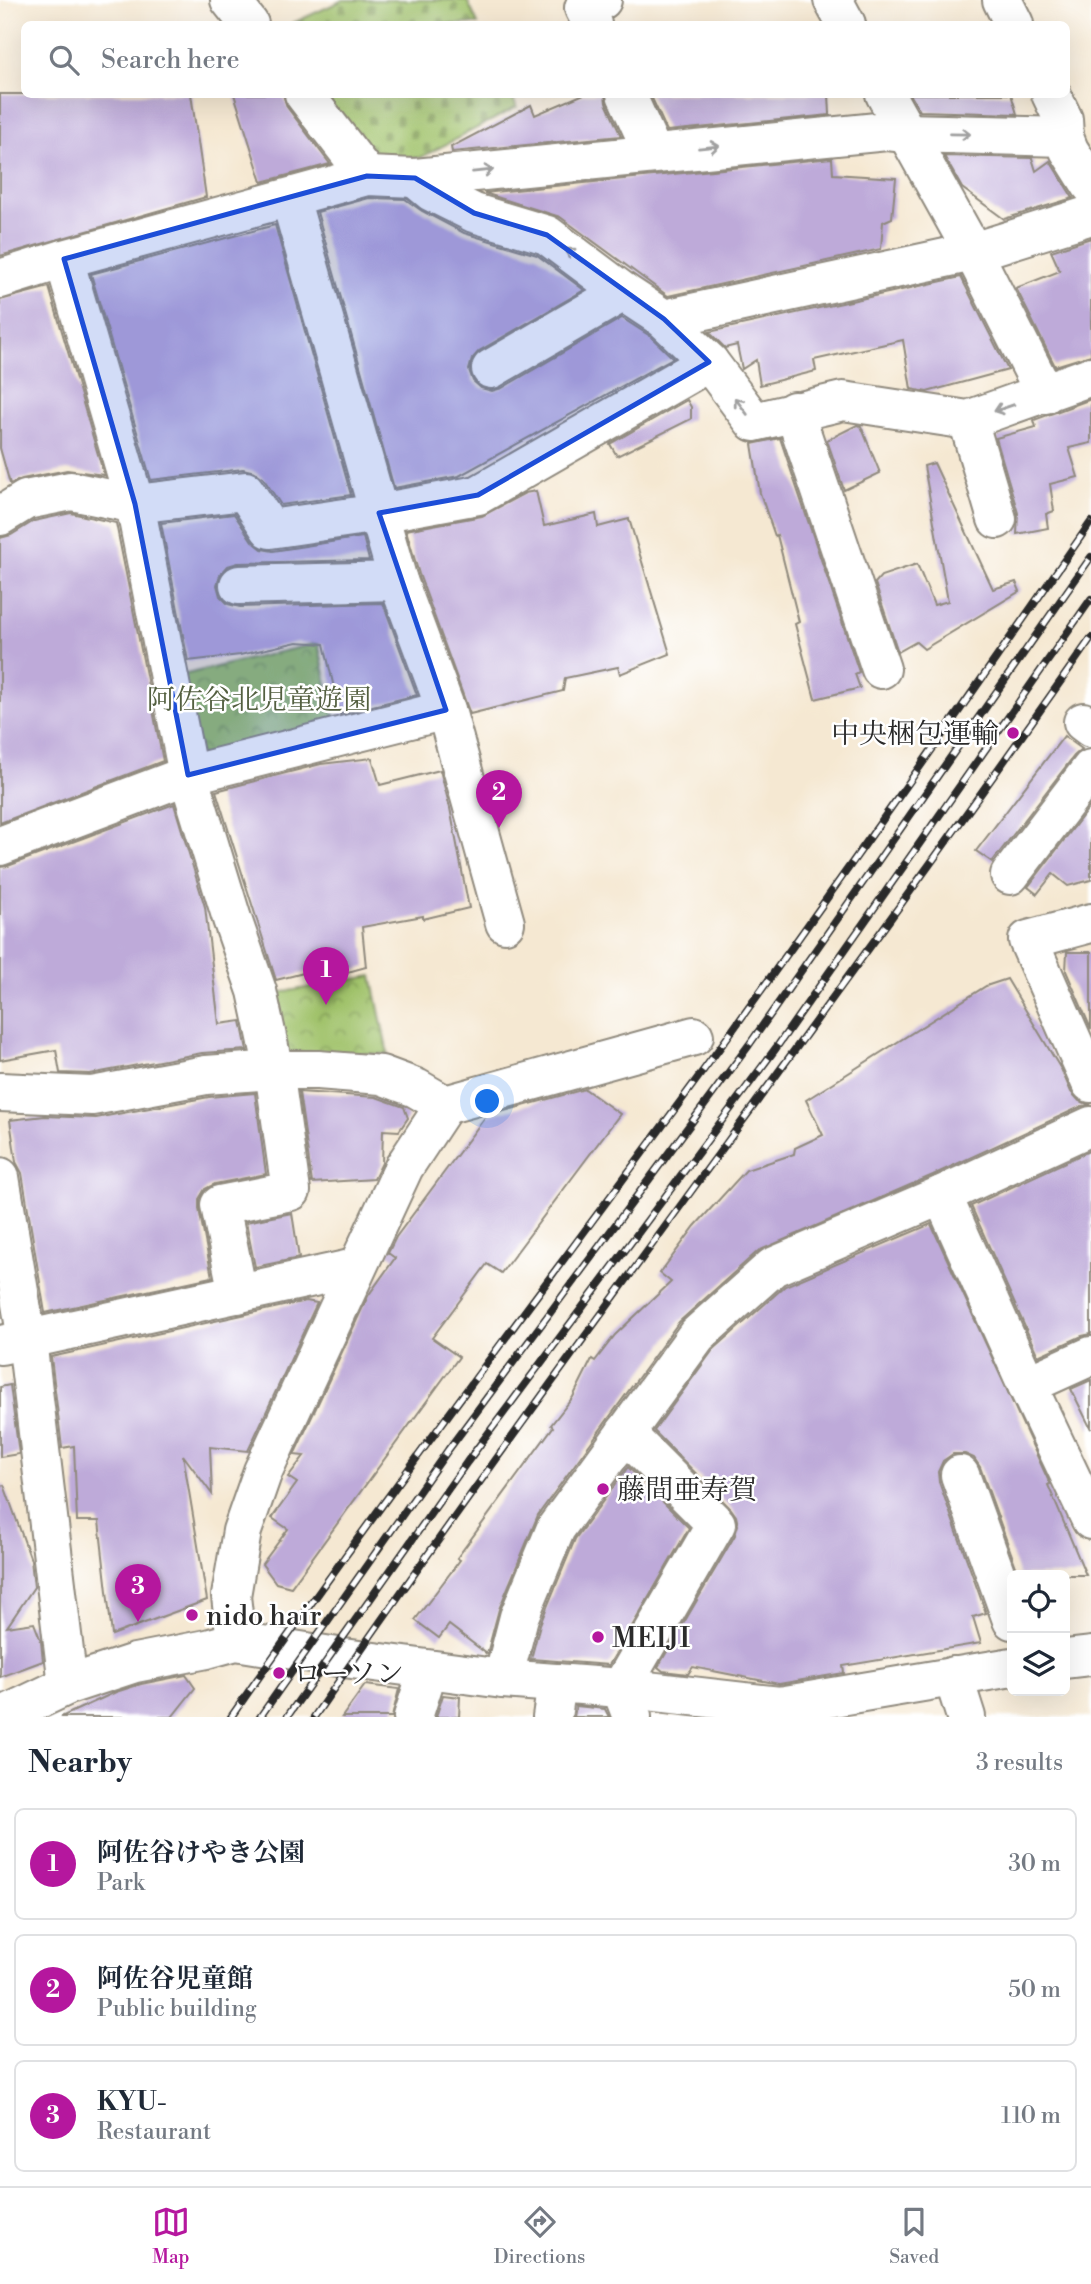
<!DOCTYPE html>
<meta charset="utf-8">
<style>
:root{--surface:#fff;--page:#f2f2f3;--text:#1f2937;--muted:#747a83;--line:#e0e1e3;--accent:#b5179e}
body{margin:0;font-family:"Libre Bodoni","Noto Serif JP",serif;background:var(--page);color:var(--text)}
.controls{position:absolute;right:21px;bottom:21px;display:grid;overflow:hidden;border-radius:10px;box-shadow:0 7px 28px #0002}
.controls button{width:63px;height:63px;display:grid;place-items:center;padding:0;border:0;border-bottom:2px solid var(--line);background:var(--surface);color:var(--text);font:35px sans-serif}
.you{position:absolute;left:488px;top:1102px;width:24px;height:24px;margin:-18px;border:5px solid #fff;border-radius:50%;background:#1a73e8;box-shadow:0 0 0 10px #1a73e833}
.badge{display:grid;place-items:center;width:46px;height:46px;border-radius:50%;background:var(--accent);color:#fff;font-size:23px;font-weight:700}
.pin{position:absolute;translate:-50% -58px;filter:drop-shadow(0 2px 4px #0008)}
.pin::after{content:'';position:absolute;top:37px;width:24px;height:21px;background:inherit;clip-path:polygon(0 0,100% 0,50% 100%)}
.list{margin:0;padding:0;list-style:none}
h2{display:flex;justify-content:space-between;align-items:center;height:91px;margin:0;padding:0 28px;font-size:30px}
h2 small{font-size:23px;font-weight:400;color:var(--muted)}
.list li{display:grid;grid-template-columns:46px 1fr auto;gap:21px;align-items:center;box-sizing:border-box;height:112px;margin:0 14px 14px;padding:0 14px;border:2px solid var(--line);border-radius:10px}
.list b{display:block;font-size:26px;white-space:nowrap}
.list p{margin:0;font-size:23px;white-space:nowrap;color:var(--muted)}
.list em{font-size:23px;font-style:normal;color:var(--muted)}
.icon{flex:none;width:38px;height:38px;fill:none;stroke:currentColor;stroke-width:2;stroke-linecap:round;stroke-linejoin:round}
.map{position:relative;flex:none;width:1091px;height:1717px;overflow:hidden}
.search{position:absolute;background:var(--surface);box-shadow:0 7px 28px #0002;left:21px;right:21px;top:21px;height:77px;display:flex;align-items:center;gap:18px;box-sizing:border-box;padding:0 24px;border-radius:10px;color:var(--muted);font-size:26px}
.sheet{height:469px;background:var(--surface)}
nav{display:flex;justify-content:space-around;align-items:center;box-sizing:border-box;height:98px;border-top:2px solid var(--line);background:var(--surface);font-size:19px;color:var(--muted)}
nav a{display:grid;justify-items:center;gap:4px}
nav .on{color:var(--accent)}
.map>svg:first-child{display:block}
.cemetery{fill:url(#cemetery-stones);stroke:#66764b;stroke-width:2}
.park{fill:url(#park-crowns);stroke:#66764b;stroke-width:2}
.building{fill:#beaad9}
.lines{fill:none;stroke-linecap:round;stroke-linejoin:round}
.minor-casing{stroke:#908a7e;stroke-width:42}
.minor{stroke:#fff;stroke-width:38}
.rail-casing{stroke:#2b2b2b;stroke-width:8}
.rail{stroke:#fff;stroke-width:5;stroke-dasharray:16;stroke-linecap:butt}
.oneway{stroke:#a0a0a0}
.marked{fill:#1d4ed8;fill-opacity:0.2;stroke:#1d4ed8;stroke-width:5;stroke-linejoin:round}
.poi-dot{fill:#b5179e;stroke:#fff;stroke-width:2.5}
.labels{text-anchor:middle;stroke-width:5;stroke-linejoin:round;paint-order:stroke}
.park-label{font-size:28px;fill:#546041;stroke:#fff}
.poi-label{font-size:28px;fill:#2b2b2b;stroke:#fff;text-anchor:start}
</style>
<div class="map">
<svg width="1091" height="1717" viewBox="0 0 1091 1717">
<defs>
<pattern id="cemetery-stones" width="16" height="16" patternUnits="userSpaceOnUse" patternTransform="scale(1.75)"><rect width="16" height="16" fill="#a0c26b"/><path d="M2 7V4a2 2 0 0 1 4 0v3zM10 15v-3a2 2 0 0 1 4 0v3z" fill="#839e58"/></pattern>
<pattern id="park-crowns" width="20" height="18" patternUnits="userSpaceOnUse" patternTransform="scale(1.75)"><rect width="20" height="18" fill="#a0c26b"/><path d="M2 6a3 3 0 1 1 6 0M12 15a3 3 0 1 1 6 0" fill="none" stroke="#839e58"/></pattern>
</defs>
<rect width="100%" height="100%" fill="#fff"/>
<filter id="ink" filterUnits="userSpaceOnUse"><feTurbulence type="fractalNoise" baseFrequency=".0143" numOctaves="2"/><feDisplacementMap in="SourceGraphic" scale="14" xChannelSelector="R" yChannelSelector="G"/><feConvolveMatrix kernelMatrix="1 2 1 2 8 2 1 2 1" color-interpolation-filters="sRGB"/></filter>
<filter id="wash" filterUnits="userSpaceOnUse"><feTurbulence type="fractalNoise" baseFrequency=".00686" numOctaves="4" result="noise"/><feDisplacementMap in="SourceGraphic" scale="28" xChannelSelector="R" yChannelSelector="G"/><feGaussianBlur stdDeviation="1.57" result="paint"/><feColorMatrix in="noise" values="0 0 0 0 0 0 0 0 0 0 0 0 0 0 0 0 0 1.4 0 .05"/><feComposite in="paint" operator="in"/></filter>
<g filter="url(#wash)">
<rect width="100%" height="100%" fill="#f5e8d2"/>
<g class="cemetery">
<path d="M343,0H467L478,24H291Z"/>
<path d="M315,95H511L517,107L420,158L362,157Z"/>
</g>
<g class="park">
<path d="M318,643L336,724L200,756L182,675Z"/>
<path d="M372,976L388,1054L278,1052L272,994Z"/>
</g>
<g id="blocks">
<g class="building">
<path d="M0,94H191L206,197L0,256Z"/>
<path d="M234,94H283L287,107L330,164L262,182Z"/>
<path d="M584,94H605L606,103L621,136L452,152L451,147L531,105L535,115Z"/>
<path d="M650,94H829L830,115L667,131Z"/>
<path d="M910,94H1011L1017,114L920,111Z"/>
<path d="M944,156L1032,158L1036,171L1050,161L1073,198L1004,219L962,188Z"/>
<path d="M832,158L833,174L896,178L892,218L883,222L881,249L668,296L560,217L484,193Z"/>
<path d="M369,198L405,199L422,211L464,233L537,255L584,290L479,351L472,359L469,370L473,381L481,388L492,391L502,388L622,318L650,336L673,358L459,476L394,488L317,212Z"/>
<path d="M275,225L351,495L281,505L263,478L255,472L243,469L151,480L91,274Z"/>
<path d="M1091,238V355L1055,366L1016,288L1060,271L1051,251Z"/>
<path d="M961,277L1008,370L927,392L911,389L903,340L814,360L816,371L760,385L756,360L742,369L737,345L725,348L709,332Z"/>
<path d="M49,287L104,475L67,470L22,479L10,484L0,448V300Z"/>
<path d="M1091,399V443L1069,448L1078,477L1050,484L1054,511L1046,514L1048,528L1017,534L1018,513L996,438L1036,427L1034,420Z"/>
<path d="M687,400L691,407V419L617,456L610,444Z"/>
<path d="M857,425L861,426L880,473L844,490L827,440Z"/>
<path d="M780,438L859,672L855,674L860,688L815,699L795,624L799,622L777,535L775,536L760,493L752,444Z"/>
<path d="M934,463L993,589L1016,582L1020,591L924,649L916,642L898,652L875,583L881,576L917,564L934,605L948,601L924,466Z"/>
<path d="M536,491L544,526L596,514L598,527L629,519L670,654L620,674L618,667L565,678L563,691L470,714L419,574L406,530L482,516L525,493Z"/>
<path d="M71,513L116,523L163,761L0,823V538L11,535L34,521Z"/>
<path d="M234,514L252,541L262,549L273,551L363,537L369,560L238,563L228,566L220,575L217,585L220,596L228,604L240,607L383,603L417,695L340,714L324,644L297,642L240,655L188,661L161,523Z"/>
<path d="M1064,736L1082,749L1074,756L992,862L976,851Z"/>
<path d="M372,758L380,785L440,770L450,808L469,908L423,919V916L362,927L366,967L337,975L335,965L276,980L216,791L321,764Z"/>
<path d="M174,804L205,907L219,1024L241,1021L247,1050L202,1053L90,1074L60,1073L56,1050L0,1060V867L8,866Z"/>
<path d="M1091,805V880L1068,886L1053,874L1037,894L1028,887Z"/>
<path d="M1067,952H1091V1029L1066,971Z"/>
<path d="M1007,979L1059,1066V1064L1071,1092L1079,1101L1091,1105L1082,1106L933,1175L758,1251L679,1322L538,1515L499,1609L487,1654L449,1625L439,1638L415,1620L460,1560L457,1558L553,1427L551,1425L573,1397L592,1359L595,1361L615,1335L671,1282L660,1273L695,1226L746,1170L794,1154L795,1148L823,1135L806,1100L986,986Z"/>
<path d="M585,1089L620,1114L501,1273L487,1264L432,1338L459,1357L291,1587L276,1583L262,1564L288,1529L272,1518L297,1483L288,1477L304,1456L294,1455L368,1296L395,1258L388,1253L396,1237L486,1116Z"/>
<path d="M299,1092L376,1097L404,1107L408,1118L399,1131L383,1130L382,1163L374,1179L312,1183Z"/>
<path d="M255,1093L266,1174L215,1184L205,1189L199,1199V1209L212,1277L45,1313L22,1173L16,1162L10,1120L45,1116L96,1118L209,1097Z"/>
<path d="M1091,1150V1334L1082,1336L1038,1356L971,1206Z"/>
<path d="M292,1213L299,1258L255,1267L246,1222Z"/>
<path d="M931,1224L1050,1484L1048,1485L1086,1575H1019L980,1467L974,1458L965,1454H953L943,1461L938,1472L939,1482L986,1613L973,1617L981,1643L843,1666L844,1673L779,1684L693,1667L688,1674L663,1671L658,1667L735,1535L738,1525L736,1516L731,1509L654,1431L713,1350L785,1286Z"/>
<path d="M306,1301L317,1303L248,1451L210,1447L212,1494L183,1455L207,1600L112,1635L99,1521H77L74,1446L62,1448L51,1357Z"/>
<path d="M1091,1380V1429L1071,1389Z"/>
<path d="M10,1385L19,1454L0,1457V1387Z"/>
<path d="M628,1467L689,1528L624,1640L620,1636L619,1648L609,1665L531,1659L540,1624L575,1539Z"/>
<path d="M4,1485L31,1560L34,1587L7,1627L34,1623L41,1641L43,1661L0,1677V1486Z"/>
<path d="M186,1675L195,1688L172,1717H61L116,1692L141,1684Z"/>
<path d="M365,1685L399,1689L392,1717H342Z"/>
<path d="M443,1695L460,1697L459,1717H436Z"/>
<path d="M576,1706L605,1709L609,1717H574Z"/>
</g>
</g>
</g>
<g filter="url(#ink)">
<use href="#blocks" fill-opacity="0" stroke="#908a7e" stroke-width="2"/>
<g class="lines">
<g class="minor-casing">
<g id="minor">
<path d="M230,0L249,24"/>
<path d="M833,0L846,24"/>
<path d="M1002,0L1014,24"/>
<path d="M592,24L584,8L602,0"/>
<path d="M304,94L367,176"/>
<path d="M626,94L653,153"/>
<path d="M885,94L973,252L1045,394"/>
<path d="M1051,94L1063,119L1064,137L1069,150L1091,185"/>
<path d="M415,178L432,192L474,213L547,235L623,292L664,319L709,362L754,422L843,401L968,420L1091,376"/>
<path d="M290,198L398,581L446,710L505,923"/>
<path d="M64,259L135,504L188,775L232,919L257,991L274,1070L291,1191L220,1205L238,1294"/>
<path d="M0,279L64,259L367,176L415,178L887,131L906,133L1064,137"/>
<path d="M664,319L973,252L1091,215"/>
<path d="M491,369L623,292"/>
<path d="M794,411L881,669"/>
<path d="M968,420L997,519"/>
<path d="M0,516L26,500L71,491L135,504L245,491L270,529L379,513L478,495L709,362"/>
<path d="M239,585L398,581"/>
<path d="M1083,722L1091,728"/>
<path d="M0,846L188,775L446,710"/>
<path d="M1010,875L1091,769"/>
<path d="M1091,923L1028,940L1091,1083"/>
<path d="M0,1092L92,1096L206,1075L274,1070H318L381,1075L416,1088L445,1105"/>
<path d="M0,1177L27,1340L68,1685"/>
<path d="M942,1195L1027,1385L1091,1520"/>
<path d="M1,1345L355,1268"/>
<path d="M1027,1385L1091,1356"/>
<path d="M625,1433L716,1524L621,1688L632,1717"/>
<path d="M960,1475L1012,1620"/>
<path d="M236,1641L231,1596L242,1531L263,1471L404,1167L445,1105L694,1036"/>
<path d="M1065,1659L1091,1656"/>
<path d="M953,1676L966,1717"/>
<path d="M503,1679L519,1617L556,1528L697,1335L773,1267L942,1195L1091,1126"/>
<path d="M1,1717L68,1685L135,1663L207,1649L236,1641L344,1658L503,1679L621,1688L780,1706L1012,1667"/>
<path d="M413,1717L428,1670"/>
<path d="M552,1717L557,1683"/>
</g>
</g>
<use href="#minor" class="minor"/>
<g class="rail-casing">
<g id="rail">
<path d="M231,1717C390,1488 560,1267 724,1042C848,870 970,696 1091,522"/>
<path d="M260,1717L448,1450L749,1045L1091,557"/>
<path d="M287,1717L467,1462L776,1048L1091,599"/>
<path d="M314,1717C566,1352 837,1001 1091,638"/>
</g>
</g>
<use href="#rail" class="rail"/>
</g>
<defs><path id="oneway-shaft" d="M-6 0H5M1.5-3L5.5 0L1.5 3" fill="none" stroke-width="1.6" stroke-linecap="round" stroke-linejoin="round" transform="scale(1.75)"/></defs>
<g class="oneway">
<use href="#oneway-shaft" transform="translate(960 134) rotate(1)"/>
<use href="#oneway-shaft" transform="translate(709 147) rotate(-6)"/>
<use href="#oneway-shaft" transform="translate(483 171) rotate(-6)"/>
<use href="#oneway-shaft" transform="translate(574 255) rotate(-143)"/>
<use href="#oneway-shaft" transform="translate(741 406) rotate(-127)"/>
<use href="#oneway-shaft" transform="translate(1004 408) rotate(161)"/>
</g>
</g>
<path class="marked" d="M367,176L415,178L474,213L547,235L664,319L709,362L478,495L379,513L446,710L188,775L135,504L64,259Z"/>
<g class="poi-dot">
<circle cx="1013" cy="733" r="7"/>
<circle cx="603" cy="1489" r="7"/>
<circle cx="192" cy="1615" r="7"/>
<circle cx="598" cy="1637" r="7"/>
<circle cx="279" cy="1673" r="7"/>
</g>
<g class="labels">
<g class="park-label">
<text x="259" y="709">阿佐谷北児童遊園</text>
</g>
<g class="poi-label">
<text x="999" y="743" text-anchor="end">中央梱包運輸</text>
<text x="617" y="1499">藤間亜寿賀</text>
<text x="206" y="1625">nido hair</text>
<text x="612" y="1647">MEIJI</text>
<text x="293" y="1683">ローソン</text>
</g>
</g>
</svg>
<div class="controls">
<button><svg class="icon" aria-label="locate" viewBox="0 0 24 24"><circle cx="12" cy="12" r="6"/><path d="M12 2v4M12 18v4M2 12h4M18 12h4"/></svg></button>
<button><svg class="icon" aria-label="layers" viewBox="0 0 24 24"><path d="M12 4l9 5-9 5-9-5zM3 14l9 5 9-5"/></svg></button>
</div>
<div class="you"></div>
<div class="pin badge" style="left:326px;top:1005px">1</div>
<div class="pin badge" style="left:499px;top:828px">2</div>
<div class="pin badge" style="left:138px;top:1622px">3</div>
<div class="search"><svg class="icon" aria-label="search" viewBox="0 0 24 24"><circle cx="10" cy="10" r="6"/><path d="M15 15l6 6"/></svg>Search here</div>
</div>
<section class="sheet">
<h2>Nearby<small>3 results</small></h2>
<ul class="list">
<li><span class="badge">1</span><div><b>阿佐谷けやき公園</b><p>Park</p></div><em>30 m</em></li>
<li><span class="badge">2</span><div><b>阿佐谷児童館</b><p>Public building</p></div><em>50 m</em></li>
<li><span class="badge">3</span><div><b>KYU-</b><p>Restaurant</p></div><em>110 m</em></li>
</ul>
</section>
<nav>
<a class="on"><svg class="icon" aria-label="map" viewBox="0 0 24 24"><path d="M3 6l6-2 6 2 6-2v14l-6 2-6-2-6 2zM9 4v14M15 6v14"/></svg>Map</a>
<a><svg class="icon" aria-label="directions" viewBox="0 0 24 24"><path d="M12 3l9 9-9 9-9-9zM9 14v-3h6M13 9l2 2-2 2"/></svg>Directions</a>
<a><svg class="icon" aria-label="saved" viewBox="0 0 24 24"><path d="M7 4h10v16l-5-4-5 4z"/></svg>Saved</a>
</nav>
